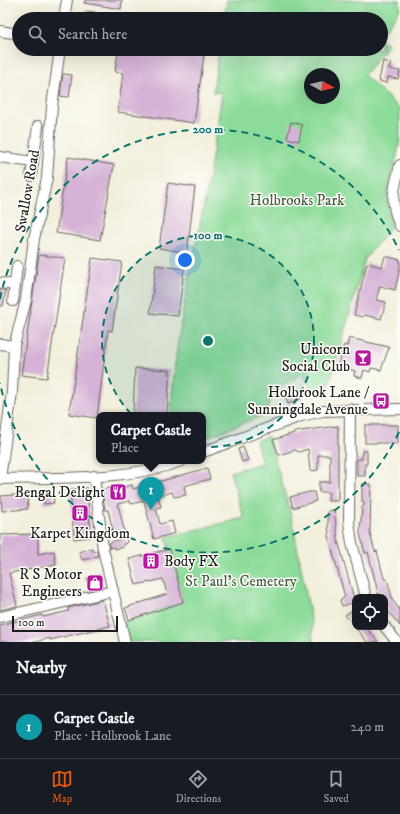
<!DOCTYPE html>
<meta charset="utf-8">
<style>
:root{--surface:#171b24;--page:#242831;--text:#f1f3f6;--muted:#9ea1a6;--line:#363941;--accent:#ea580c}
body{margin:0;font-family:"IM FELL DW Pica",serif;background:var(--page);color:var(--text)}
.controls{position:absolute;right:12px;bottom:12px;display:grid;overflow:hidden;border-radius:8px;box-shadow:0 4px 16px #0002}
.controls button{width:36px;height:36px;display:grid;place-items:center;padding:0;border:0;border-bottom:1px solid var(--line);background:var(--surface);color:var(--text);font:20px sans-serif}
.compass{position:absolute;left:304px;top:68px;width:36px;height:36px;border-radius:50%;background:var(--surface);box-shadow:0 4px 16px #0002;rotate:98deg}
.scale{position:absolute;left:12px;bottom:10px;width:106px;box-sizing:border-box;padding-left:4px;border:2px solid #1c1c1c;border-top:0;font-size:11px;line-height:14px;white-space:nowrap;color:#1c1c1c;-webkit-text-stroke:3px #fdfcf7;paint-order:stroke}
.you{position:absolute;left:185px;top:260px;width:14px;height:14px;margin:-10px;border:3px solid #fff;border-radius:50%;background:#1a73e8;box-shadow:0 0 0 6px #1a73e833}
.badge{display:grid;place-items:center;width:26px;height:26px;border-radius:50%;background:var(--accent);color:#fff;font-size:13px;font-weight:700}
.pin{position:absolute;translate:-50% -33px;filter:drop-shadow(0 1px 2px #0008)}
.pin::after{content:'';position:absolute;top:21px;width:14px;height:12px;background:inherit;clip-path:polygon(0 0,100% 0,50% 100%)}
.popup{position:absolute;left:96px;top:412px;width:110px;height:52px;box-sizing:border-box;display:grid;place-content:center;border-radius:8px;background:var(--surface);filter:drop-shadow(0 1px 3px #0005);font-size:13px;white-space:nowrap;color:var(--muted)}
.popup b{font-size:15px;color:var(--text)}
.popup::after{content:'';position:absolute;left:50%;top:100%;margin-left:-8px;border:8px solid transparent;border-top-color:var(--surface)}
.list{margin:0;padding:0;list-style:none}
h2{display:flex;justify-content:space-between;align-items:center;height:52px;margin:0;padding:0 16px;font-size:17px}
h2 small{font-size:13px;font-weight:400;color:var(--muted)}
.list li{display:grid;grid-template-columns:26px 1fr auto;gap:12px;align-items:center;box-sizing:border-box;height:64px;padding:0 16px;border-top:1px solid var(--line)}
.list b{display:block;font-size:15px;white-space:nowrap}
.list p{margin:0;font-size:13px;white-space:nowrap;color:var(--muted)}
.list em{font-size:13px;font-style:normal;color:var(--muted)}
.icon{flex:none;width:22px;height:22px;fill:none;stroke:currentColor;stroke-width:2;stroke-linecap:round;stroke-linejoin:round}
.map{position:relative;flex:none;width:400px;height:642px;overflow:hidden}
.search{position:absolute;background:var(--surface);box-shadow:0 4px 16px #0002;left:12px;right:12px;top:12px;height:44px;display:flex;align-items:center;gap:10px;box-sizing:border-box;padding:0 14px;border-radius:22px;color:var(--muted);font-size:15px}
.sheet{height:116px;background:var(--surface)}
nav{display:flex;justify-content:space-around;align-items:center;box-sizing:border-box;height:56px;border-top:1px solid var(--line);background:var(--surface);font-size:11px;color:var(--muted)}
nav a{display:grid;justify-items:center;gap:2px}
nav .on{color:var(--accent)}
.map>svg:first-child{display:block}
.green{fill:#8cdb9a;stroke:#547c5b;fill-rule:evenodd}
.building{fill:#d6b2d6}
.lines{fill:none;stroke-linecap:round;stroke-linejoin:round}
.minor-casing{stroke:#67665f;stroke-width:12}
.minor{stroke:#fff;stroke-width:10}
.ring{fill:none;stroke:#0f766e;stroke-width:2;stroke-dasharray:7 5}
.labels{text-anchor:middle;stroke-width:3;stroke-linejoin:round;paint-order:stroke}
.street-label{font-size:15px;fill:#1c1c1c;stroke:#fdfcf7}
.park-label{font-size:15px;fill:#435f48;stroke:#fdfcf7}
.poi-label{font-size:15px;fill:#1c1c1c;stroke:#fdfcf7;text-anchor:end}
.centre{fill:#0f766e;stroke:#fdfcf7;stroke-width:2}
.ring-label{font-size:12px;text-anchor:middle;font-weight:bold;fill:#0f766e;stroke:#fdfcf7;stroke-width:3;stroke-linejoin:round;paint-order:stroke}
</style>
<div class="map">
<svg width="400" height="642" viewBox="0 0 400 642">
<rect width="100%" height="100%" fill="#fdfcf7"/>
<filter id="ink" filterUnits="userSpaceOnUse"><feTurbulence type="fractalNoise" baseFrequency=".025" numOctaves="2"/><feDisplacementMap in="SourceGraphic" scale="8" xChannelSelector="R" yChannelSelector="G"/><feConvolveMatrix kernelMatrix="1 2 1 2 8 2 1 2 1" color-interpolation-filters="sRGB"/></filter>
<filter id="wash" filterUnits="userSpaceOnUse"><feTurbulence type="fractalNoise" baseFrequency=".012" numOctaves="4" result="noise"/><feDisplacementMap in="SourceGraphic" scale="16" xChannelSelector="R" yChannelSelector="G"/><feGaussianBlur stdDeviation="0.9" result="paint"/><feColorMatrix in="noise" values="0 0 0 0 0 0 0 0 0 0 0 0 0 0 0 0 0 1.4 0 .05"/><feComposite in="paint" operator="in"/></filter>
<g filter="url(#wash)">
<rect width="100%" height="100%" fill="#f2efdc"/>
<g class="green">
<path d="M227,0H400V9L381,36V19H224Z"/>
<path d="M381,39L388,45L364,75L400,109C400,119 400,130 400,140C395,172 381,192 392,225L365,259L327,393H313L303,373C283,386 270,389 266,414L203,439V415H171C173,354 186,294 198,234C208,188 215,140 222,93L213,92L219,49H381ZM310,74H334V98H310Z"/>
<path d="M268,436L291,515L312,625L313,642H128L124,622L183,602L166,537L244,518L230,472L262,463L256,441Z"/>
</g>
<g id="blocks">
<g class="building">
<path d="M85,0H122L121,9L84,3Z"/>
<path d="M86,11L95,12L94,19H85Z"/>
<path d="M127,49H205L194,123L118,112L123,73L115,72L118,52L126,53Z"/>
<path d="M383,61L391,63L389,69L400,71L398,79L388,77L387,83L379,81Z"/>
<path d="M63,74L72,75L69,97L60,96Z"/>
<path d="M291,122L302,125L299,141L287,138Z"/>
<path d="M68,157L114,165L100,240L56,233Z"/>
<path d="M168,183L195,187L187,253L159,248Z"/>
<path d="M39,255L65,258L47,378L21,375Z"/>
<path d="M385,256L400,260V268L395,290L380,286L376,300L386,302L381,319L364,315L363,317L354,315L367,263L382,267Z"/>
<path d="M92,258L122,262L112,331L108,330L97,418L69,414Z"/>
<path d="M156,265L184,269L178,316L150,313Z"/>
<path d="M0,290H6L3,306H0Z"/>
<path d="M349,338L389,347L381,370L371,368L370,372L364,370L362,378L354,376L355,371L338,366L344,345L347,346Z"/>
<path d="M135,368L170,370L167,415H133Z"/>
<path d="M292,388L294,395L299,394L301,399L288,404L283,391Z"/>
<rect x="365" y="425" width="33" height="18"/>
<path d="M338,426V501H328L329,492H319V482H330V455H318V470L310,471L308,449L299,452L295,450L279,455L273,440L300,431Z"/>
<path d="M243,447L248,460L242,462L238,449Z"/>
<path d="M362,451H367V464H365V476H357V459H362Z"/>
<path d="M207,468L210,479L184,486L186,495L174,497L172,492L158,496L161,507L156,508L160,524L172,521L175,533L154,539L144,501L131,504L130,501L118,504L125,534L114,535L108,510H105L102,490L120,485L121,488L132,485L133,489Z"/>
<path d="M362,484H371L370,533L375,552L377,551L384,579H387L393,601L400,610V626L385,607V597H379L368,552L365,553L360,533L362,507L364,506V502H362Z"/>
<path d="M87,488L91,537L74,539L70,489Z"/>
<path d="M53,492L54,503L44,504V493Z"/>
<path d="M309,492H314L316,501L293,508L290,497Z"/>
<path d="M27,494L28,509L2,511L1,496Z"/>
<path d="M334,510L338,541L355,602L342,606L340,600L345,597L330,542L328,526V511Z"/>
<path d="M38,534V554L54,551L56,565L9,573L17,606L0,610V535Z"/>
<path d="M126,537L127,543L123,544V547L115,549L114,547L109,548V543Z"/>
<path d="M92,548L93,552L97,550L98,556L82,560L79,552Z"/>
<path d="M170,549L183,602L129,620L125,608L167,594L163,579L136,585L129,559Z"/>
<path d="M100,575L102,587L90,590L87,578Z"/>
<path d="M103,600L110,626L50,640V638L34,642H0V625L42,615L43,617L69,611L68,608Z"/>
<path d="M355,608V627L345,615Z"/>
<path d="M355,627H366L378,642H367Z"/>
</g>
</g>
</g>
<g filter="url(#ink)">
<use href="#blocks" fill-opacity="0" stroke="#67665f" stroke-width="1"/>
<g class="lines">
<g class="minor-casing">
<g id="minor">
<path d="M64,19L67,0"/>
<path d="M0,31L19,34"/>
<path d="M0,157L33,162L31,176"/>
<path d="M33,162L38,126"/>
<path d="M400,165C394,191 389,200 400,226"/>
<path d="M0,283L15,285"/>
<path d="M13,301L17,266"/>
<path d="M0,344L14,346"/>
<path d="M350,409L349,522L352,543L366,597"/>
<path d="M203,452L301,416L323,411L400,409"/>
<path d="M94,476L103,549L125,642"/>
<path d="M0,479L12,392L14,346L26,300L34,239L47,178L52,106L60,49"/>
<path d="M0,479C57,477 128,481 181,461"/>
<path d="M0,617L113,591"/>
<path d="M385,627L397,642"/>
</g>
</g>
<use href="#minor" class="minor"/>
</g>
</g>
<circle cx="208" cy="341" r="106" fill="#0f766e" fill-opacity=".12"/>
<g class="ring">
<circle cx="208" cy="341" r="106"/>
<path d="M399 432A212 212 0 0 1 0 383M0 299A212 212 0 0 1 399 250"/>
</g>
<defs>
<g id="bar-square" transform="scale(0.9)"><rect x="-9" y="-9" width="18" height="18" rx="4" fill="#b5179e" stroke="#fdfcf7"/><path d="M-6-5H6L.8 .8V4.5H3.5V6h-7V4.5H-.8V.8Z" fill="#fff"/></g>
<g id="bus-square" transform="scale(0.9)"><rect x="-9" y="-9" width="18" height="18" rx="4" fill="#b5179e" stroke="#fdfcf7"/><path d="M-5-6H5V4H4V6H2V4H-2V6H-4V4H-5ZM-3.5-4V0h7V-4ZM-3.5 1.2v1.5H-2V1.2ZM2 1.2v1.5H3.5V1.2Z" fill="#fff"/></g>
<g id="restaurant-square" transform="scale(0.9)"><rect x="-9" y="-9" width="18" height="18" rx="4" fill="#b5179e" stroke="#fdfcf7"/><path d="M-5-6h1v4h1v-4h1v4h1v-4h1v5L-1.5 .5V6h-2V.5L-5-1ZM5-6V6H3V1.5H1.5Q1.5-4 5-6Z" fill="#fff"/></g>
<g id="building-square" transform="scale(0.9)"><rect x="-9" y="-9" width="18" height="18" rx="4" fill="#b5179e" stroke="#fdfcf7"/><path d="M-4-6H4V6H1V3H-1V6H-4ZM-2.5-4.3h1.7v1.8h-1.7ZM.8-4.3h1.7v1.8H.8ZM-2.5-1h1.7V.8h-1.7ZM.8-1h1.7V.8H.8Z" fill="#fff"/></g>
<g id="shop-square" transform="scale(0.9)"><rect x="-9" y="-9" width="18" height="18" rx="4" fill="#b5179e" stroke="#fdfcf7"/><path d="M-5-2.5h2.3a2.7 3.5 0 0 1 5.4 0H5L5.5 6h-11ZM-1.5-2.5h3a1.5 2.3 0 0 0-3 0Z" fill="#fff"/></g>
</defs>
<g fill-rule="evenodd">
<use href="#bar-square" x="363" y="358"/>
<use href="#bus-square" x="381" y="401"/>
<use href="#restaurant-square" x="118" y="492"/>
<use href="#building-square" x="80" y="513"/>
<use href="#building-square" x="151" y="561"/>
<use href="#shop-square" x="95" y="583"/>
</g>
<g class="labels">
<g class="street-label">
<text transform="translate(27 191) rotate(-80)" y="5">Swallow Road</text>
</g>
<g class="park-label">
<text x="297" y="205">Holbrooks Park</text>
<text x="241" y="586">St Paul's Cemetery</text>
</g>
<g class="poi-label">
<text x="350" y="354">Unicorn<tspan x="350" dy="17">Social Club</tspan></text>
<text x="368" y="397">Holbrook Lane /<tspan x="368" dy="17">Sunningdale Avenue</tspan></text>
<text x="105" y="497">Bengal Delight</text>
<text x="80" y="538" text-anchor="middle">Karpet Kingdom</text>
<text x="164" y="566" text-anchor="start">Body FX</text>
<text x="82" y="579">R S Motor<tspan x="82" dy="17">Engineers</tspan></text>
</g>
</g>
<circle cx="208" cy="341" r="6" class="centre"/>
<g class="ring-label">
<text x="208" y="133">200 m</text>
<text x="208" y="239">100 m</text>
</g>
</svg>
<div class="controls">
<button><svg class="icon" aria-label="locate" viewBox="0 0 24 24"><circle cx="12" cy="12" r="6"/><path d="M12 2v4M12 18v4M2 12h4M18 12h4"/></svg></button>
</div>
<svg class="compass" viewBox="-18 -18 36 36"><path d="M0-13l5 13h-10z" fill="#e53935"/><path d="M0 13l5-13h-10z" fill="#9ea1a6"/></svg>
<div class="scale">100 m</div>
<div class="you"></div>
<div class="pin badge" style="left:151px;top:510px;background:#0f9aa8">1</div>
<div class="popup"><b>Carpet Castle</b>Place</div>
<div class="search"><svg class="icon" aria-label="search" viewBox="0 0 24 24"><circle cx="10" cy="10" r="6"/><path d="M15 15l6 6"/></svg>Search here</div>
</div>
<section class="sheet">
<h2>Nearby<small></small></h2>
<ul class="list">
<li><span class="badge" style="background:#0f9aa8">1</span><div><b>Carpet Castle</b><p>Place · Holbrook Lane</p></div><em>240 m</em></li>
</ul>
</section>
<nav>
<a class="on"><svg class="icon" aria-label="map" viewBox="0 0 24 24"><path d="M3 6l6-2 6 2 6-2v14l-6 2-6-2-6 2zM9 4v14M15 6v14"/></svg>Map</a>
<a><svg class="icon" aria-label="directions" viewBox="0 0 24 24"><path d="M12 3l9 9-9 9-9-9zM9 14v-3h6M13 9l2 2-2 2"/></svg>Directions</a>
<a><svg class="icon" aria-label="saved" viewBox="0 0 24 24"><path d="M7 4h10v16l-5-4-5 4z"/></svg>Saved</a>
</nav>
